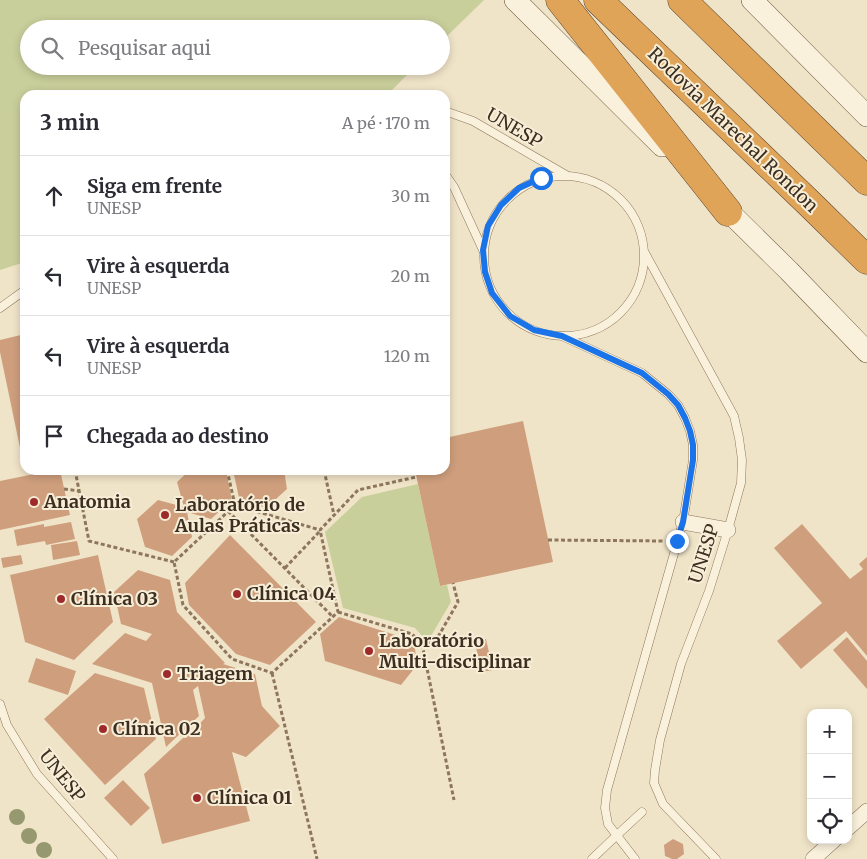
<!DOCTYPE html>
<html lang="pt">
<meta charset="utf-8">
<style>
:root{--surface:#fff;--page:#f2f2f3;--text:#2b2b33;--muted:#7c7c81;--line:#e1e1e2}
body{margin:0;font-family:Merriweather,serif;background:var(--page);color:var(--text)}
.controls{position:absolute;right:15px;bottom:15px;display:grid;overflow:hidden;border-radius:10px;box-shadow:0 2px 8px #0003}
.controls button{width:45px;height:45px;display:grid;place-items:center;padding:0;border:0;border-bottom:1px solid var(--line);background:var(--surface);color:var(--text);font:25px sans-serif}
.stop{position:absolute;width:15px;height:15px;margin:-11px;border:4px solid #1a73e8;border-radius:50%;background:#fff}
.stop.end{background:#1a73e8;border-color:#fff;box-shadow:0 1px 5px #0008}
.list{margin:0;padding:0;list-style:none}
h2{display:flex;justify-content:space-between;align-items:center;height:65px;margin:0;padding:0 20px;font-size:21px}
h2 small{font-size:16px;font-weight:400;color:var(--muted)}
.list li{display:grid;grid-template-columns:32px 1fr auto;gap:15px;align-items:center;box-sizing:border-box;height:80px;padding:0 20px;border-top:1px solid var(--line)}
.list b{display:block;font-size:19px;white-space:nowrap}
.list p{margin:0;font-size:16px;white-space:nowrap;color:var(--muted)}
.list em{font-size:16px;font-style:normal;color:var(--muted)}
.icon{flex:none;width:28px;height:28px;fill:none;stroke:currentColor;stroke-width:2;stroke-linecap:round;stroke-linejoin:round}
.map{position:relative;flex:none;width:867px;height:859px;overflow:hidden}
.search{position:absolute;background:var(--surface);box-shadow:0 2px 8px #0003;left:20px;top:20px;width:430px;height:55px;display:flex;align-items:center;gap:12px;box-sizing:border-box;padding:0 18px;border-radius:28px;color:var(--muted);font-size:19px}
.panel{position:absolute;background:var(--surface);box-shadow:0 2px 8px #0003;left:20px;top:90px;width:430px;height:385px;border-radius:15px}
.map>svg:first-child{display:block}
.green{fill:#c9cf9b}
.building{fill:#cf9f7d}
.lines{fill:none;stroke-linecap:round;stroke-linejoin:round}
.service-casing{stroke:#8d765c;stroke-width:9}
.minor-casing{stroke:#8d765c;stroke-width:16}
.secondary-casing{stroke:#6f573f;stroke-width:22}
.motorway-casing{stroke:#5b4430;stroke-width:29}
.path{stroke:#8d765c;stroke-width:3;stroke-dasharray:4 2.5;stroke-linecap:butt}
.service{stroke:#faf1dc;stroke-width:8}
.minor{stroke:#faf1dc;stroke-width:15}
.secondary{stroke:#faf1dc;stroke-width:21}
.motorway{stroke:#e0a458;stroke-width:28}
.tree{fill:#96986f}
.route{stroke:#1a73e8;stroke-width:6}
.poi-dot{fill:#9e2a2b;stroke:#f7eed8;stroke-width:2}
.labels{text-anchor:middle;stroke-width:4;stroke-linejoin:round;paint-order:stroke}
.street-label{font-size:18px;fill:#3d2e20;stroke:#f7eed8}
.poi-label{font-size:18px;font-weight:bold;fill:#3d2e20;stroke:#f7eed8;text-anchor:start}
</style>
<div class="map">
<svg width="867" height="859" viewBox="0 0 867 859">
<rect width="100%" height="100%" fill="#f0e4c8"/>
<g class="green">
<path d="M0,0H484L441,42V29H29V66H416L390,92L384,95H25V262L0,270Z"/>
<path d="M418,484L440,586L447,585L451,602L431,636L424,638L415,628L343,608L325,532L362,497Z"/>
</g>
<g class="building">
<path d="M25,334V461L23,462L0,352V340Z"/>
<path d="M523,421L553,562L440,586L415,470H445V438Z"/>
<path d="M54,470H60L70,515L0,530V481Z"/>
<path d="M190,470H221L226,471L232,500L211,519L187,512L192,537L172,556L145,547L137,519L158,500L184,507L177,482Z"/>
<path d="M233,470H284L287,489L266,508L239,498Z"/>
<path d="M71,522L75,539L46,545L45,541L17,546L14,530L44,524V527Z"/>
<path d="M802,524L850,579L863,569L859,564L867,557V656L846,631L801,669L777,641L822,603L774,548Z"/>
<path d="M230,535L316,622L270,665L236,654L189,605L185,583Z"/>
<path d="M77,541L80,555L53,560L51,545Z"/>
<path d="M21,555L23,564L3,568L1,558Z"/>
<path d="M98,555L113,622L74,660L25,642L10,575Z"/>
<path d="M138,570L170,580L177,612L225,663L223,664L255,674L262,706L280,726L246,757L232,752L250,821L162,844L144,774L183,738H186L205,718L198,686L193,690L199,716L166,747L152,683L92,664L125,633L146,641L152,634L121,624L114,592Z"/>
<path d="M339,617L414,641L417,665L401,685L325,661L320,634Z"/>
<path d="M847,637L867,661V689L833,650Z"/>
<path d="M486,639L493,670L481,672L475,642Z"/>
<path d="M36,658L76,671L68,695L28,682Z"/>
<path d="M95,673L144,688L156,739L105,785L44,719Z"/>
<path d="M123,780L150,808L131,826L104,798Z"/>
<path d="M673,839L683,844L684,854L677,859H672L665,856L664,845Z"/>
</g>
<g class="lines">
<g class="service-casing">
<g id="service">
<path d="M445,111L473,121L566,175"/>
<path d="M445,174L454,187L483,250"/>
<circle cx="564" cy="256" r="80"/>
<path d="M645,253L734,416L739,438L742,460L741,483L728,530L709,591L681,664L660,740L655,770L654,783L663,804L716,859"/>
<path d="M0,308L25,290"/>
<path d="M562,336L642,373L668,394L678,405L685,418L690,431L693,445V460L683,522L607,790L605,808L608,824L635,859"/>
<path d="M0,704L7,725L37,774L113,859"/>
<path d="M592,859L616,836L642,812"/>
</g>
</g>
<g class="minor-casing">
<g id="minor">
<path d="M683,522L728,530"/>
<path d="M848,828L867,811"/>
<path d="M813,859L834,840"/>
</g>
</g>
<g class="secondary-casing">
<g id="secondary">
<path d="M515,0L662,146"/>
<path d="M752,0L867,116"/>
<path d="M718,201L789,271L867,352"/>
</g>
</g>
<g class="motorway-casing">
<g id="motorway">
<path d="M560,0L728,212"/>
<path d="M598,0L814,208L867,260"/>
<path d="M682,0L867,181"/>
</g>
</g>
<g class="path">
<path d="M75,470L89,541L174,562"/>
<path d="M227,470L235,505L320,530L358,490L416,477"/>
<path d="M324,470L334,515"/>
<path d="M64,489L79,491"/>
<path d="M235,505L174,562L183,605L232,659L272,673L338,612L320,530"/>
<path d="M228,511L333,617"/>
<path d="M548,540L665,541"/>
<path d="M285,568L320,531"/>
<path d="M338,612L412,634L422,644L435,642L458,602L453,583"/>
<path d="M422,644L454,800"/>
<path d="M272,673L317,859"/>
</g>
<use href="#service" class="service"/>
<use href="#minor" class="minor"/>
<use href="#secondary" class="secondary"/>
<use href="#motorway" class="motorway"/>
</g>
<g class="tree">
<circle cx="17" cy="817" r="8"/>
<circle cx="29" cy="836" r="8"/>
<circle cx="44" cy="850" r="8"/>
</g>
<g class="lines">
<path class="route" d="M541,178L519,188L501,205L488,226L483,250L485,272L492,293L510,316L534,330L562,336L642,373L668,394L678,405L685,418L690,431L693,445V460L683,522L677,541"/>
</g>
<g class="poi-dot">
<circle cx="34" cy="502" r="5"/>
<circle cx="165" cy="515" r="5"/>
<circle cx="237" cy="594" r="5"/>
<circle cx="61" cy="599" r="5"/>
<circle cx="369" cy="651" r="5"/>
<circle cx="167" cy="674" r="5"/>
<circle cx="103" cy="729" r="5"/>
<circle cx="197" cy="798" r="5"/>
</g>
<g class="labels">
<g class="street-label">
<text transform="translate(514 128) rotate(30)" y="6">UNESP</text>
<text transform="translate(733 130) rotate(44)" y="6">Rodovia Marechal Rondon</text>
<text transform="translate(704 554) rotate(-72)" y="6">UNESP</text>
<text transform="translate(62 776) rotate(51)" y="6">UNESP</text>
</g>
<g class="poi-label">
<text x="44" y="508">Anatomia</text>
<text x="175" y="511">Laboratório de<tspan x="175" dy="21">Aulas Práticas</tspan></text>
<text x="247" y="600">Clínica 04</text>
<text x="71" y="605">Clínica 03</text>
<text x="379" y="647">Laboratório<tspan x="379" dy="21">Multi-disciplinar</tspan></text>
<text x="177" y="680">Triagem</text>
<text x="113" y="735">Clínica 02</text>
<text x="207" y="804">Clínica 01</text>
</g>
</g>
</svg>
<div class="controls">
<button>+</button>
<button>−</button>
<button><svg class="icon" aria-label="locate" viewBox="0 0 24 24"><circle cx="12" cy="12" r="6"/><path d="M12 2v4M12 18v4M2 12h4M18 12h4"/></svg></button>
</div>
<div class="stop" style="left:541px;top:178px"></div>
<div class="stop end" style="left:677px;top:541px"></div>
<div class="search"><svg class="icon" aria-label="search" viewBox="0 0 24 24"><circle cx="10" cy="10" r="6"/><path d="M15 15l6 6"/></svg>Pesquisar aqui</div>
<section class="panel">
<h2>3 min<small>A pé · 170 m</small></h2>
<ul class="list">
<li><svg class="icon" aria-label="ahead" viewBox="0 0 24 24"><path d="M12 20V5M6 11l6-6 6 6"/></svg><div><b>Siga em frente</b><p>UNESP</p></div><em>30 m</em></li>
<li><svg class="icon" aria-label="left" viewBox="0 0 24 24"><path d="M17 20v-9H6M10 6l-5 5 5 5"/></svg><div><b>Vire à esquerda</b><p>UNESP</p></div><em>20 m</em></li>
<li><svg class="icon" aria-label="left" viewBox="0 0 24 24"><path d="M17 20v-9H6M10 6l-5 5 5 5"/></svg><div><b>Vire à esquerda</b><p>UNESP</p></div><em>120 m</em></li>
<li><svg class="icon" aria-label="arrive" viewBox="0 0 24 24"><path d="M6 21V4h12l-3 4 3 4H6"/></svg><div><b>Chegada ao destino</b></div></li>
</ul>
</section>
</div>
